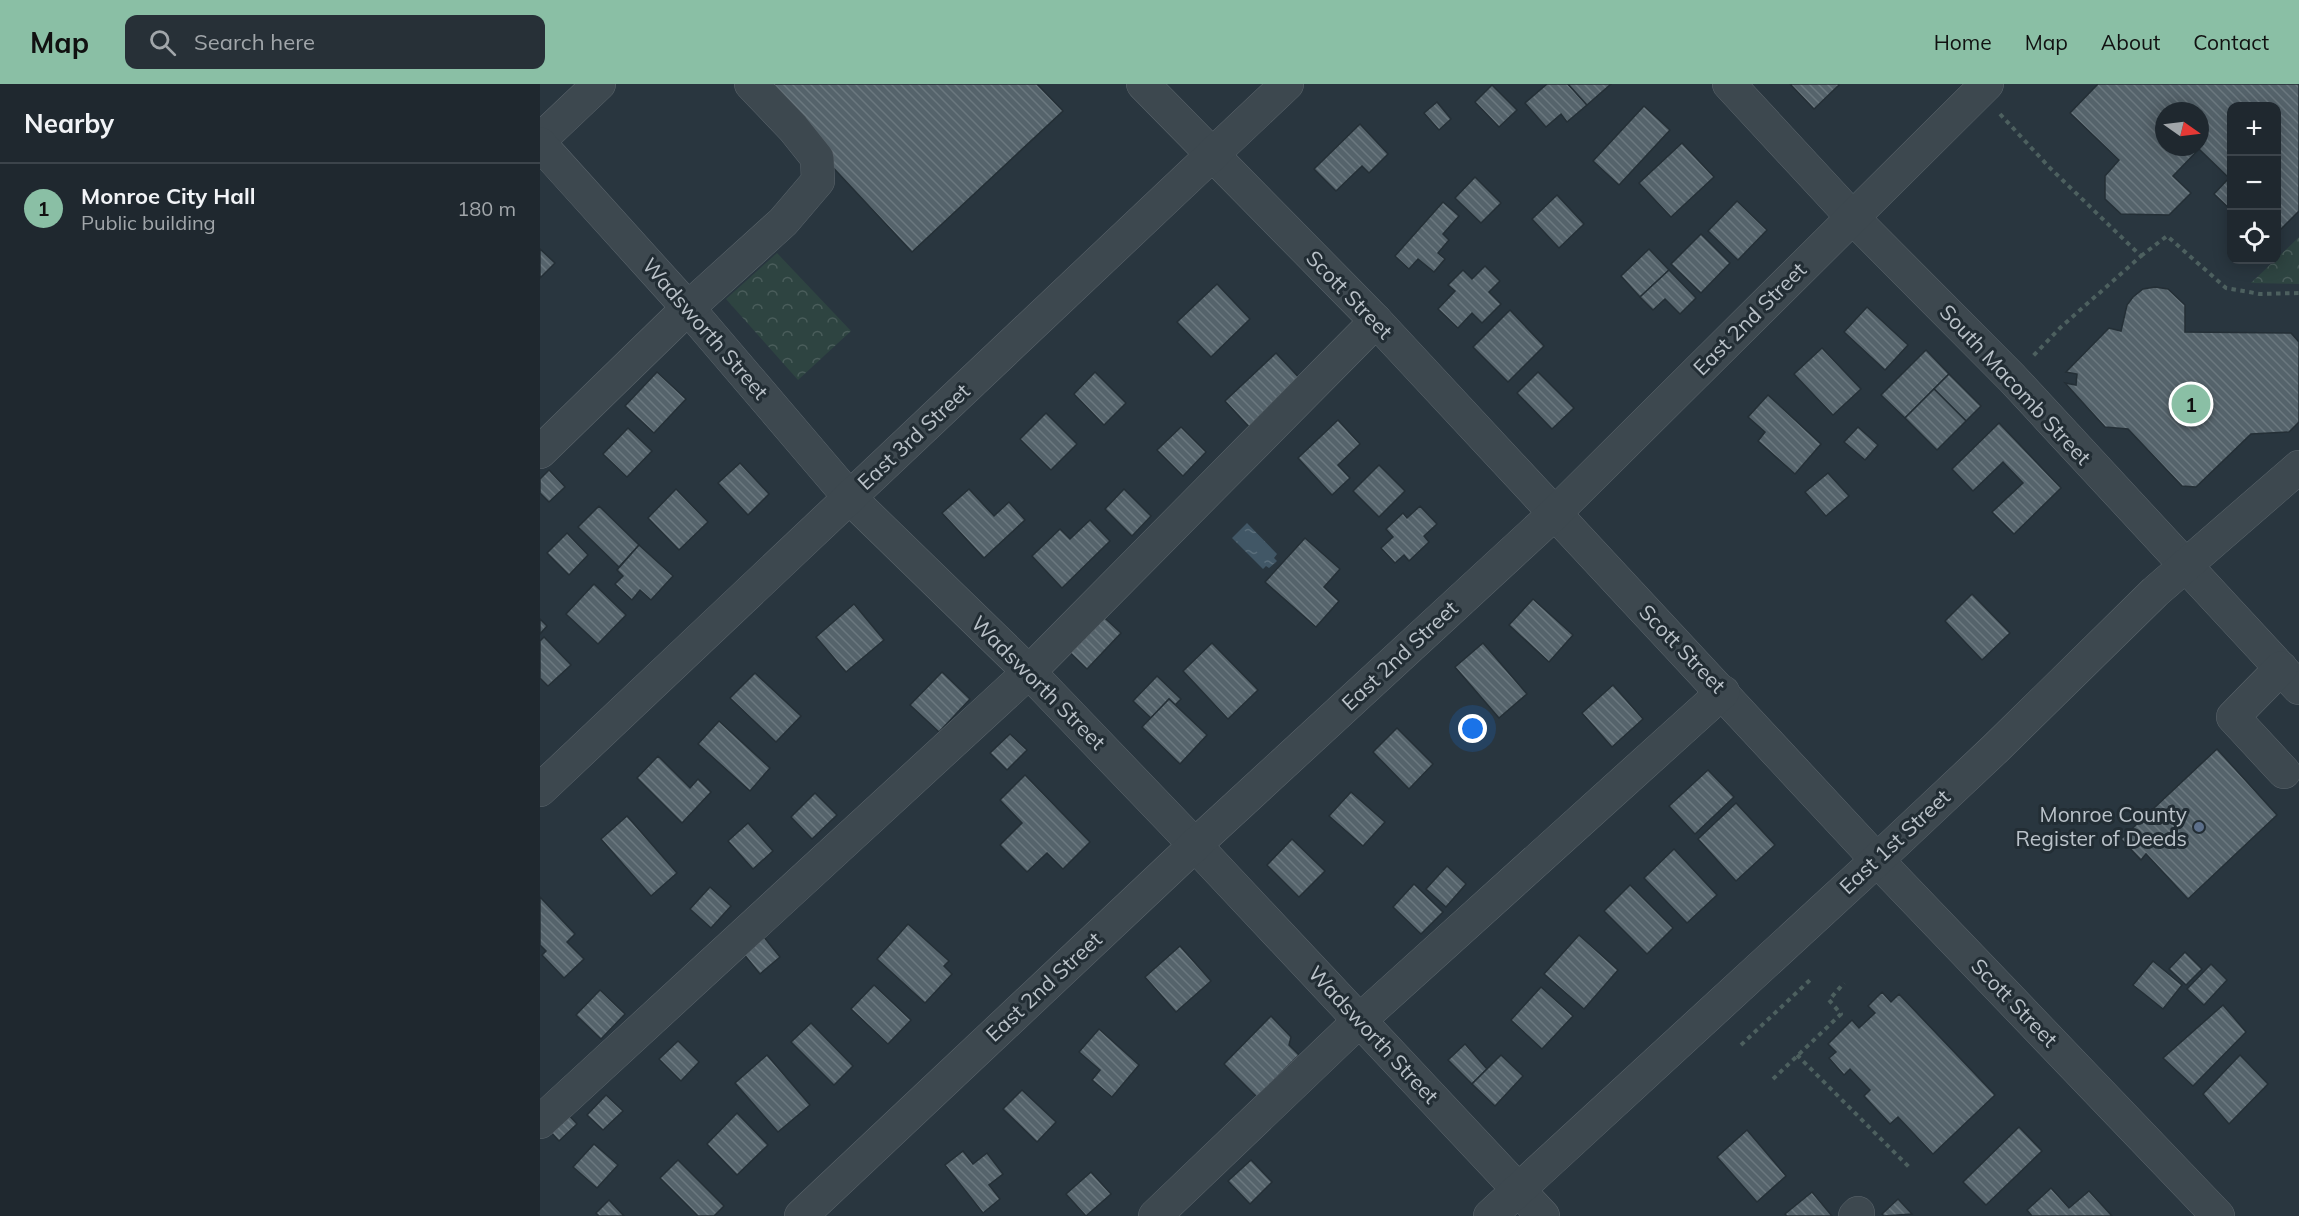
<!DOCTYPE html>
<meta charset="utf-8">
<style>
:root{--surface:#1f282f;--page:#273037;--text:#f1f3f6;--muted:#a1a6aa;--line:#3c444b;--accent:#8abfa5}
body{margin:0;font-family:Mulish,sans-serif;background:var(--page);color:var(--text)}
.controls{position:absolute;right:18px;top:18px;display:grid;overflow:hidden;border-radius:12px;box-shadow:0 3px 15px #0003}
.controls button{width:54px;height:54px;display:grid;place-items:center;padding:0;border:0;border-bottom:2px solid var(--line);background:var(--surface);color:var(--text);font:30px sans-serif}
.compass{position:absolute;left:1615px;top:18px;width:54px;height:54px;border-radius:50%;background:var(--surface);box-shadow:0 3px 15px #0003;rotate:104deg}
.you{position:absolute;left:933px;top:645px;width:21px;height:21px;margin:-15px;border:4px solid #fff;border-radius:50%;background:#1a73e8;box-shadow:0 0 0 9px #1a73e833}
.badge{display:grid;place-items:center;width:39px;height:39px;border-radius:50%;background:var(--accent);color:#111;font-size:20px;font-weight:700}
.pin{position:absolute;translate:-50% -50%;border:3px solid #fff;box-shadow:0 2px 6px #0006}
.list{margin:0;padding:0;list-style:none}
h2{display:flex;justify-content:space-between;align-items:center;height:78px;margin:0;padding:0 24px;font-size:26px}
h2 small{font-size:20px;font-weight:400;color:var(--muted)}
.list li{display:grid;grid-template-columns:39px 1fr auto;gap:18px;align-items:center;box-sizing:border-box;height:90px;padding:0 24px;border-top:2px solid var(--line)}
.list b{display:block;font-size:22px;white-space:nowrap}
.list p{margin:0;font-size:20px;white-space:nowrap;color:var(--muted)}
.list em{font-size:20px;font-style:normal;color:var(--muted)}
.icon{flex:none;width:33px;height:33px;fill:none;stroke:currentColor;stroke-width:2;stroke-linecap:round;stroke-linejoin:round}
.map{position:relative;flex:none;width:1759px;height:1132px;overflow:hidden}
header{display:flex;align-items:center;gap:36px;box-sizing:border-box;height:84px;padding:0 30px;background:var(--accent);color:#111}
header strong{font-size:28px}
nav{display:flex;gap:33px;margin-inline-start:auto;font-size:21px}
.search{width:420px;height:54px;background:var(--page);display:flex;align-items:center;gap:15px;box-sizing:border-box;padding:0 21px;border-radius:12px;color:var(--muted);font-size:22px}
main{display:flex}
aside{flex:1;background:var(--surface)}
.map>svg:first-child{display:block}
.park{fill:url(#park-crowns)}
.water{fill:url(#water-ripples)}
.building{fill:url(#building-back-hatch);stroke:#242f36;stroke-width:1.5;fill-rule:evenodd}
.lines{fill:none;stroke-linecap:round;stroke-linejoin:round}
.minor-casing{stroke:#5b656c;stroke-width:34}
.path{stroke:#4d605f;stroke-width:4;stroke-dasharray:4.5 4.5;stroke-linecap:butt}
.minor{stroke:#3d484f;stroke-width:33}
.service-dot{fill:#5c6f8a;stroke:#222d34;stroke-width:2}
.labels{text-anchor:middle;stroke-width:6;stroke-linejoin:round;paint-order:stroke}
.street-label{font-size:21px;fill:#bac2c9;stroke:#222d34}
.poi-label{font-size:21px;fill:#bac2c9;stroke:#222d34;text-anchor:end}
</style>
<header>
<strong>Map</strong>
<div class="search"><svg class="icon" aria-label="search" viewBox="0 0 24 24"><circle cx="10" cy="10" r="6"/><path d="M15 15l6 6"/></svg>Search here</div>
<nav><a>Home</a><a>Map</a><a>About</a><a>Contact</a></nav>
</header>
<main>
<aside>
<h2>Nearby<small></small></h2>
<ul class="list">
<li><span class="badge">1</span><div><b>Monroe City Hall</b><p>Public building</p></div><em>180 m</em></li>
</ul>
</aside>
<div class="map">
<svg width="1759" height="1132" viewBox="0 0 1759 1132">
<defs>
<pattern id="park-crowns" width="20" height="18" patternUnits="userSpaceOnUse" patternTransform="scale(1.5)"><rect width="20" height="18" fill="#2e4441"/><path d="M2 6a3 3 0 1 1 6 0M12 15a3 3 0 1 1 6 0" fill="none" stroke="#4a5d5b"/></pattern>
<pattern id="water-ripples" width="26" height="14" patternUnits="userSpaceOnUse" patternTransform="scale(1.5)"><rect width="26" height="14" fill="#415766"/><path d="M2 4q2-2 4 0t4 0M15 11q2-2 4 0t4 0" fill="none" stroke="#5a6e7b"/></pattern>
<pattern id="building-back-hatch" width="6" height="6" patternUnits="userSpaceOnUse" patternTransform="scale(1.5)"><rect width="6" height="6" fill="#55636b"/><path d="M-1 5l2 2M0 0l6 6M5-1l2 2" fill="none" stroke="#6b787f"/></pattern>
</defs>
<rect width="100%" height="100%" fill="#29363f"/>
<g class="park">
<path d="M1759,153V200L1711,199Z"/>
<path d="M237,169L311,247L258,296L186,215Z"/>
</g>
<path class="water" d="M707,439L737,470L734,474L737,477L729,484L726,482L723,485L692,454Z"/>
<g class="building">
<path d="M215,0H497L523,27L372,168Z"/>
<path d="M1007,0H1028L1047,21L1027,38L1021,30L1006,43L985,19Z"/>
<path d="M1028,0H1071L1047,21Z"/>
<path d="M1250,0H1298L1299,1L1274,25Z"/>
<path d="M1558,0H1759V127L1736,150V22H1692V127L1674,110L1689,94L1659,65L1633,92L1651,109L1629,131L1581,130L1565,115V92L1579,76L1530,29ZM1624,27H1660V63H1624Z"/>
<path d="M952,1L977,26L959,43L935,18Z"/>
<path d="M897,18L911,35L899,46L884,29Z"/>
<path d="M1104,22L1130,46L1079,101L1053,77Z"/>
<path d="M820,40L848,70L829,89L822,82L796,107L774,85Z"/>
<path d="M1142,59L1174,93L1131,133L1099,99Z"/>
<path d="M935,93L961,119L941,139L915,114Z"/>
<path d="M1017,111L1044,140L1019,164L992,135Z"/>
<path d="M1197,117L1227,146L1198,176L1168,147Z"/>
<path d="M903,118L919,132L903,150L909,156L898,169L905,175L894,188L878,175L869,185L855,172Z"/>
<path d="M1161,150L1190,179L1161,209L1131,180Z"/>
<path d="M0,165L15,179L0,194Z"/>
<path d="M1109,165L1129,186L1100,213L1081,192Z"/>
<path d="M945,182L960,197L949,208L961,220L942,239L932,229L918,244L898,225L915,207L908,201L923,186L932,195Z"/>
<path d="M1129,186L1156,214L1140,230L1125,215L1113,226L1100,213Z"/>
<path d="M677,200L710,235L671,273L637,238Z"/>
<path d="M1615,203L1628,205L1645,221V248L1751,249L1759,258V338L1749,348L1711,350L1656,403L1642,402L1588,345L1565,343L1525,299L1536,301L1537,290L1526,288L1569,244L1581,247L1587,221L1593,213L1603,205Z"/>
<path d="M1327,223L1368,261L1345,286L1304,248Z"/>
<path d="M970,226L1004,262L968,298L933,263Z"/>
<path d="M1282,264L1321,305L1293,331L1254,290Z"/>
<path d="M1386,266L1409,290L1365,334L1341,311Z"/>
<path d="M736,269L764,299L712,346L685,317Z"/>
<path d="M117,288L146,315L114,349L85,322Z"/>
<path d="M555,288L586,319L564,341L534,310Z"/>
<path d="M998,288L1034,324L1012,345L977,309Z"/>
<path d="M1409,290L1441,322L1426,337L1394,305Z"/>
<path d="M1394,305L1426,337L1397,366L1365,334Z"/>
<path d="M1228,311L1281,360L1255,390L1218,357L1225,348L1208,333Z"/>
<path d="M506,329L537,360L511,386L480,355Z"/>
<path d="M798,336L820,360L798,381L810,394L792,411L758,374Z"/>
<path d="M1459,339L1521,404L1474,450L1452,428L1483,399L1463,378L1433,407L1412,385Z"/>
<path d="M641,343L666,368L643,392L617,366Z"/>
<path d="M1318,343L1338,361L1325,376L1304,358Z"/>
<path d="M88,344L112,367L87,393L63,370Z"/>
<path d="M200,379L229,410L208,431L178,399Z"/>
<path d="M839,381L865,407L839,433L813,407Z"/>
<path d="M9,386L25,403L9,418L0,409V395Z"/>
<path d="M1288,389L1309,412L1286,432L1265,408Z"/>
<path d="M136,405L168,438L139,466L108,434Z"/>
<path d="M429,405L454,432L469,418L485,436L444,474L402,429Z"/>
<path d="M584,405L611,432L592,452L565,425Z"/>
<path d="M59,422L99,461L79,483L38,443Z"/>
<path d="M880,422L897,440L884,452L889,458L869,477L864,471L855,479L841,464L853,453L846,445L863,429L867,434Z"/>
<path d="M550,436L570,457L522,504L492,472L520,445L530,455Z"/>
<path d="M27,449L48,471L29,491L7,469Z"/>
<path d="M765,454L800,485L784,503L799,517L776,543L725,498Z"/>
<path d="M99,461L133,492L111,516L100,506L92,516L75,500L83,492L77,486Z"/>
<path d="M54,500L86,531L58,560L26,530Z"/>
<path d="M1432,510L1470,549L1442,576L1405,537Z"/>
<path d="M993,515L1033,551L1009,578L969,541Z"/>
<path d="M314,520L344,556L306,588L276,553Z"/>
<path d="M555,525L581,549L547,585L522,561Z"/>
<path d="M0,535L7,542L0,550Z"/>
<path d="M4,553L31,581L8,602L0,594V557Z"/>
<path d="M672,559L718,606L688,635L643,587Z"/>
<path d="M943,559L987,610L959,634L915,583Z"/>
<path d="M402,588L430,615L399,648L370,621Z"/>
<path d="M215,589L261,632L236,658L190,614Z"/>
<path d="M617,592L641,615L635,621L629,615L611,634L593,617Z"/>
<path d="M1073,601L1103,635L1072,663L1042,629Z"/>
<path d="M629,615L667,651L640,680L602,643Z"/>
<path d="M179,637L230,684L210,707L158,660Z"/>
<path d="M857,644L893,680L869,705L833,668Z"/>
<path d="M470,650L487,666L467,686L450,669Z"/>
<path d="M1677,665L1737,731L1648,815L1606,770L1601,776L1581,755Z"/>
<path d="M118,672L150,704L158,695L171,708L142,739L97,694Z"/>
<path d="M1168,686L1194,713L1155,750L1129,722Z"/>
<path d="M485,691L550,758L523,785L507,769L487,788L460,761L482,739L460,716Z"/>
<path d="M811,708L845,738L823,762L789,732Z"/>
<path d="M275,709L297,731L272,755L251,733Z"/>
<path d="M1196,719L1235,761L1196,797L1158,755Z"/>
<path d="M87,732L137,789L111,812L61,755Z"/>
<path d="M208,739L233,767L213,785L188,757Z"/>
<path d="M752,755L785,787L759,813L727,781Z"/>
<path d="M1134,765L1177,811L1147,839L1104,794Z"/>
<path d="M907,782L926,800L906,823L886,805Z"/>
<path d="M874,800L903,828L881,850L853,823Z"/>
<path d="M1090,801L1133,844L1107,870L1064,827Z"/>
<path d="M170,803L191,822L171,844L150,825Z"/>
<path d="M0,813L35,850L27,858L44,875L24,894L2,871L6,867L0,861Z"/>
<path d="M368,840L409,877L404,882L412,890L385,919L337,875Z"/>
<path d="M1039,851L1078,886L1044,925L1004,890Z"/>
<path d="M223,852L240,873L220,890L203,869Z"/>
<path d="M640,862L671,897L636,928L605,893Z"/>
<path d="M1645,868L1662,885L1646,901L1629,885Z"/>
<path d="M1613,877L1642,901L1623,925L1593,901Z"/>
<path d="M1671,880L1687,896L1664,921L1647,905Z"/>
<path d="M334,901L371,936L348,960L311,925Z"/>
<path d="M1001,903L1033,932L1002,965L971,936Z"/>
<path d="M60,906L85,930L61,955L36,931Z"/>
<path d="M1342,908L1351,918L1359,910L1455,1011L1393,1070L1358,1033L1350,1040L1324,1012L1330,1006L1310,985L1304,991L1289,974L1296,968L1288,960L1312,936L1319,944L1335,929L1328,922Z"/>
<path d="M1683,921L1706,948L1653,1002L1623,974Z"/>
<path d="M731,932L751,953L749,961L759,971L730,1000L721,1017L684,980Z"/>
<path d="M271,939L313,982L294,1001L251,958Z"/>
<path d="M559,945L599,981L572,1013L552,996L560,986L539,968Z"/>
<path d="M138,957L159,978L141,997L119,975Z"/>
<path d="M925,960L947,985L932,1000L908,976Z"/>
<path d="M227,971L270,1021L238,1048L195,999Z"/>
<path d="M961,971L983,992L955,1022L932,1000Z"/>
<path d="M1700,971L1728,1000L1689,1040L1663,1010Z"/>
<path d="M482,1006L516,1038L497,1058L463,1025Z"/>
<path d="M66,1011L83,1027L63,1046L47,1031Z"/>
<path d="M25,1027L37,1040L19,1057L7,1044Z"/>
<path d="M197,1029L228,1061L197,1091L167,1060Z"/>
<path d="M1479,1043L1502,1067L1446,1121L1423,1098Z"/>
<path d="M1207,1046L1246,1092L1217,1118L1177,1073Z"/>
<path d="M54,1060L78,1081L57,1104L33,1083Z"/>
<path d="M423,1067L433,1080L447,1069L463,1090L449,1101L460,1115L443,1129L405,1081Z"/>
<path d="M138,1076L184,1122L174,1132H158L120,1094Z"/>
<path d="M711,1076L732,1098L710,1120L688,1097Z"/>
<path d="M551,1088L571,1110L546,1132L526,1110Z"/>
<path d="M1511,1104L1529,1124L1549,1107L1572,1132H1492L1487,1126Z"/>
<path d="M1272,1108L1292,1132H1247L1245,1130Z"/>
<path d="M1358,1115L1372,1130L1344,1132L1342,1130Z"/>
<path d="M69,1116L84,1132H59L56,1129Z"/>
</g>
<g class="lines">
<g class="minor-casing">
<g id="minor">
<path d="M603,0L836,237L1337,776L1678,1132"/>
<path d="M1189,0L1313,134L1472,294L1759,604"/>
<path d="M0,56L59,0"/>
<path d="M0,60L148,224L310,414L489,588L655,761L1003,1132"/>
<path d="M0,368L148,224L243,138L278,97L277,74L253,44L211,0"/>
<path d="M1741,584L1693,633L1744,688"/>
<path d="M0,706L747,0"/>
<path d="M0,1038L489,588L836,237"/>
<path d="M261,1132L655,761L1014,430L1447,0"/>
<path d="M615,1132L820,936L1183,608"/>
<path d="M950,1132L1337,776L1455,665L1615,508L1759,383"/>
<path d="M1315,1132L1318,1129"/>
</g>
</g>
<g class="path">
<path d="M1460,30L1510,84L1601,172L1521,243L1493,272"/>
<path d="M1601,172L1627,152L1686,204L1720,210L1759,209"/>
<path d="M1201,961L1270,896"/>
<path d="M1257,971L1369,1083"/>
<path d="M1233,995L1301,930L1289,916L1304,899"/>
</g>
<use href="#minor" class="minor"/>
</g>
<circle class="service-dot" cx="1659" cy="743" r="6"/>
<g class="labels">
<g class="street-label">
<text transform="translate(809 211) rotate(46)" y="7">Scott Street</text>
<text transform="translate(1210 235) rotate(-45)" y="7">East 2nd Street</text>
<text transform="translate(165 245) rotate(49)" y="7">Wadsworth Street</text>
<text transform="translate(1475 301) rotate(47)" y="7">South Macomb Street</text>
<text transform="translate(374 353) rotate(-43)" y="7">East 3rd Street</text>
<text transform="translate(1142 565) rotate(46)" y="7">Scott Street</text>
<text transform="translate(860 572) rotate(-43)" y="7">East 2nd Street</text>
<text transform="translate(498 599) rotate(45)" y="7">Wadsworth Street</text>
<text transform="translate(1355 758) rotate(-43)" y="7">East 1st Street</text>
<text transform="translate(504 903) rotate(-43)" y="7">East 2nd Street</text>
<text transform="translate(1474 919) rotate(46)" y="7">Scott Street</text>
<text transform="translate(833 951) rotate(47)" y="7">Wadsworth Street</text>
</g>
<g class="poi-label">
<text x="1647" y="738">Monroe County<tspan x="1647" dy="24">Register of Deeds</tspan></text>
</g>
</g>
</svg>
<div class="controls">
<button>+</button>
<button>−</button>
<button><svg class="icon" aria-label="locate" viewBox="0 0 24 24"><circle cx="12" cy="12" r="6"/><path d="M12 2v4M12 18v4M2 12h4M18 12h4"/></svg></button>
</div>
<svg class="compass" viewBox="-18 -18 36 36"><path d="M0-13l5 13h-10z" fill="#e53935"/><path d="M0 13l5-13h-10z" fill="#a1a6aa"/></svg>
<div class="you"></div>
<div class="pin badge" style="left:1651px;top:320px">1</div>
</div>
</main>
